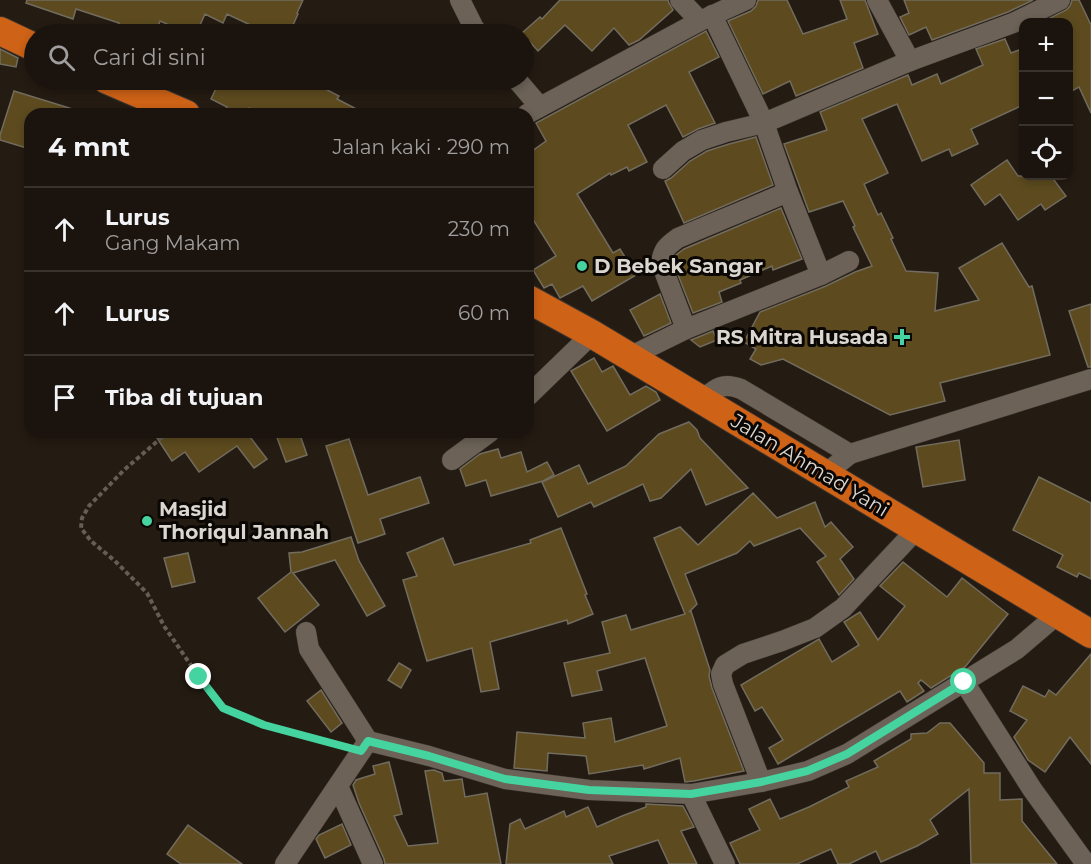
<!DOCTYPE html>
<html lang="id">
<meta charset="utf-8">
<style>
:root{--surface:#1b140e;--page:#241d17;--text:#f1f3f6;--muted:#a09e9e;--line:#39332e}
body{margin:0;font-family:Montserrat,sans-serif;background:var(--page);color:var(--text)}
.controls{position:absolute;right:18px;top:18px;display:grid;overflow:hidden;border-radius:12px;box-shadow:0 3px 9px #0003}
.controls button{width:54px;height:54px;display:grid;place-items:center;padding:0;border:0;border-bottom:2px solid var(--line);background:var(--surface);color:var(--text);font:30px sans-serif}
.stop{position:absolute;width:18px;height:18px;margin:-14px;border:4px solid #45d49f;border-radius:50%;background:#fff}
.stop.end{background:#45d49f;border-color:#fff;box-shadow:0 2px 6px #0008}
.list{margin:0;padding:0;list-style:none}
h2{display:flex;justify-content:space-between;align-items:center;height:78px;margin:0;padding:0 24px;font-size:26px}
h2 small{font-size:20px;font-weight:400;color:var(--muted)}
.list li{display:grid;grid-template-columns:39px 1fr auto;gap:18px;align-items:center;box-sizing:border-box;height:84px;padding:0 24px;border-top:2px solid var(--line)}
.list b{display:block;font-size:22px;white-space:nowrap}
.list p{margin:0;font-size:20px;white-space:nowrap;color:var(--muted)}
.list em{font-size:20px;font-style:normal;color:var(--muted)}
.icon{flex:none;width:33px;height:33px;fill:none;stroke:currentColor;stroke-width:2;stroke-linecap:round;stroke-linejoin:round}
.map{position:relative;flex:none;width:1091px;height:864px;overflow:hidden}
.search{position:absolute;background:var(--surface);box-shadow:0 3px 9px #0003;left:24px;top:24px;width:510px;height:66px;display:flex;align-items:center;gap:15px;box-sizing:border-box;padding:0 21px;border-radius:33px;color:var(--muted);font-size:22px}
.panel{position:absolute;background:var(--surface);box-shadow:0 3px 9px #0003;left:24px;top:108px;width:510px;height:330px;border-radius:18px}
.map>svg:first-child{display:block}
.building{fill:#5d4b1f;stroke:#726c5f;stroke-width:1.5}
.lines{fill:none;stroke-linecap:round;stroke-linejoin:round}
.minor-casing{stroke:#3b342f;stroke-width:21}
.highway-casing{stroke:#3b342f;stroke-width:30}
.path{stroke:#665e56;stroke-width:4;stroke-dasharray:4.5 3;stroke-linecap:butt}
.minor{stroke:#6c6257;stroke-width:20}
.highway{stroke:#ce6216;stroke-width:28}
.route{stroke:#45d49f;stroke-width:8}
.poi-dot{fill:#45d49f;stroke:#0a0704;stroke-width:2}
.labels{text-anchor:middle;stroke-width:6;stroke-linejoin:round;paint-order:stroke}
.poi-label{font-size:20px;font-weight:bold;fill:#dcd6d0;stroke:#0a0704;text-anchor:start}
.street-label{font-size:20px;fill:#dcd6d0;stroke:#0a0704}
</style>
<div class="map">
<svg width="1091" height="864" viewBox="0 0 1091 864">
<rect width="100%" height="100%" fill="#241b12"/>
<g class="building">
<path d="M27,0H303L297,13L298,14L289,34H259L261,30L227,14L223,23L205,14L196,34H190L160,21L156,34H115L119,23L76,9L73,19L26,3Z"/>
<path d="M560,0H668L669,3L673,10L639,40L629,45L614,28L592,51L565,25L538,51L522,33L540,17L542,19Z"/>
<path d="M758,0H787L803,34L847,19L840,0H865L878,34L854,43L863,68L796,96L790,81L763,94L728,21L751,11L756,6Z"/>
<path d="M904,0H1033L1008,12L932,40L926,27L909,35L900,17L909,13Z"/>
<path d="M1072,0H1079L1091,25V113L1079,87L1068,93V22H1052L1050,18L1066,10L1070,6Z"/>
<path d="M706,31L719,57L689,72L715,123L698,129L683,137L666,105L628,125L647,162L629,171L627,167L611,175L610,173L577,194L613,253L620,249L636,275L592,301L583,286L560,298L552,284L544,288L533,270L556,256L534,221L528,225V154L546,141L536,123Z"/>
<path d="M1005,39L1011,53L1019,50L1023,61V105L971,129L978,144L952,156L949,149L922,161L897,104L862,119L888,173L864,184L878,215L881,213L893,238L891,239L906,271L938,273L935,311L979,300L959,268L1002,243L1029,287L1032,286L1050,355L940,383L945,401L890,415L783,359L761,365L750,359L756,349L744,342L760,312L826,286L855,272L872,266L853,227L855,226L843,201L809,212L784,144L827,130L820,112L908,75L912,85L937,74L941,84L983,65L976,49Z"/>
<path d="M0,49L18,58L16,67L0,64Z"/>
<path d="M220,80H308L339,96L337,99L366,114H261L249,108L247,114H223L227,107L211,99Z"/>
<path d="M14,91L76,110V114H30V149L0,140V135Z"/>
<path d="M756,137L773,185L684,223L665,181L671,178L690,161L707,151L729,144Z"/>
<path d="M1007,160L1018,176H1051L1066,196L1045,210L1041,204L1018,220L1000,194L985,205L971,185Z"/>
<path d="M781,208L802,259L773,270L772,266L740,280L741,283L719,292L722,302L693,313L673,262L676,255L684,249Z"/>
<path d="M660,294L671,323L644,336L630,310Z"/>
<path d="M1091,304V367H1088L1069,311Z"/>
<path d="M713,331L717,340L700,347L691,340Z"/>
<path d="M594,358L602,372L613,366L630,395L646,386L656,392L660,400L607,431L571,371Z"/>
<path d="M689,422L697,430L700,438L748,488L706,505L691,469L661,498L650,501L643,484L594,507L591,502L558,517L542,482L579,465L588,484L626,466L659,434Z"/>
<path d="M153,432H257L250,437L267,459L254,468L237,446L199,472L185,452L172,461Z"/>
<path d="M275,432H299L307,455L286,462Z"/>
<path d="M349,439L368,495L420,477L429,503L380,519L385,534L358,543L326,446Z"/>
<path d="M959,440L965,480L923,487L916,447Z"/>
<path d="M498,449L501,458L521,452L527,472L547,462L554,475L543,481L491,496L486,480L466,486L460,469L480,454Z"/>
<path d="M1039,477L1091,503V579L1079,573L1077,577L1057,567L1063,555L1013,530Z"/>
<path d="M753,493L777,518L815,502L825,527L831,522L853,547L840,559L854,579L839,595L817,562L826,556L800,528L754,546L750,541L737,553L685,574L697,604L689,612L691,611L710,670L709,676L712,688L744,771L694,781L685,782L680,758L644,769L643,765L589,774L586,756L548,753L547,771L514,768L517,732L585,738L583,723L611,718L615,742L667,726L645,658L597,671L602,690L572,696L564,663L610,653L602,622L626,615L631,630L685,614L654,538L680,527L698,545Z"/>
<path d="M561,528L587,594L585,595L593,614L568,624L567,620L490,642L499,689L481,692L472,648L427,661L403,580L417,576L407,553L443,538L454,565L531,543L530,540Z"/>
<path d="M351,537L359,561L385,606L367,616L335,560L293,573L319,605L285,632L258,598L291,572L289,553L302,552Z"/>
<path d="M188,553L195,582L172,587L164,558Z"/>
<path d="M903,562L947,597L962,578L1008,614L965,667L931,688L921,680L918,683L924,691L907,702L900,691L778,764L769,748L783,740L762,707L755,711L741,685L819,639L832,662L859,645L844,622L860,612L878,640L905,606L880,586Z"/>
<path d="M1091,654V764L1070,737L1045,772L1028,760L1014,737L1027,720L1010,711L1023,686L1045,697L1049,690L1056,695Z"/>
<path d="M399,663L411,670L401,688L388,680Z"/>
<path d="M321,690L342,723L331,732L307,701Z"/>
<path d="M940,723H950L984,763V773H1000V800L1022,799V821L1057,864H971L969,789L930,820L938,834L917,846L881,862L876,851L849,864H838L831,849L797,864H740L730,843L760,830L749,809L770,799L780,819L809,807L849,787L846,781L878,767L874,761L911,739V734L927,733Z"/>
<path d="M389,762L402,814L394,816L408,846L438,843L425,771L434,770L442,773L444,781L462,779L465,797L487,793L501,864H385L384,859L359,803L353,785L356,780L375,774L373,766Z"/>
<path d="M646,804L683,806L694,827L681,831L697,864H669L658,840L609,856L613,864H506L510,824L520,819L525,829L564,811L566,817L588,807L597,827L622,816L646,807Z"/>
<path d="M342,824L351,845L325,858L316,839L319,835Z"/>
<path d="M188,825L242,864H181L167,854Z"/>
</g>
<g class="lines">
<g class="minor-casing">
<g id="minor">
<path d="M460,0L474,28L479,34"/>
<path d="M680,0L700,21"/>
<path d="M877,0L910,61"/>
<path d="M712,15L764,123L788,192L821,275"/>
<path d="M517,80L540,107"/>
<path d="M527,114L700,21L746,0"/>
<path d="M663,169L683,151L702,140L726,132L764,123L910,61L1013,23L1060,0"/>
<path d="M686,329L661,263C663,249 667,246 678,238L788,192"/>
<path d="M629,357L686,329L821,275L849,261"/>
<path d="M528,396L592,334"/>
<path d="M702,400C716,388 722,382 741,389L850,454L825,474"/>
<path d="M850,454L1091,379"/>
<path d="M452,460L490,432"/>
<path d="M306,632L309,649L368,741"/>
<path d="M964,682L1032,789L1086,864"/>
<path d="M761,782L723,684L721,674L725,665L743,654L782,641L815,628L843,608L917,529"/>
<path d="M338,786L373,864"/>
<path d="M691,794L725,864"/>
<path d="M285,864L368,741L429,756L505,779L589,790L691,794L761,782L808,771L847,754L1017,649L1058,614"/>
</g>
</g>
<g class="highway-casing">
<g id="highway">
<path d="M0,31L34,47"/>
<path d="M107,80L186,114"/>
<path d="M528,299L592,334L1091,634"/>
</g>
</g>
<path class="path" d="M168,432L124,470L89,506L82,518L81,528L91,541L115,561L147,593L164,626L199,677L223,708L264,725L343,746"/>
<use href="#minor" class="minor"/>
<use href="#highway" class="highway"/>
</g>
<g class="lines">
<path class="route" d="M199,677L223,708L264,725L361,751L368,741L429,756L505,779L589,790L691,794L761,782L807,771L847,754L964,682"/>
</g>
<g class="poi-dot">
<circle cx="582" cy="266" r="6"/>
<path d="M899 328h6v6h6v6h-6v6h-6v-6h-6v-6h6z"/>
<circle cx="147" cy="521" r="6"/>
</g>
<g class="labels">
<g class="poi-label">
<text x="594" y="273">D Bebek Sangar</text>
<text x="888" y="344" text-anchor="end">RS Mitra Husada</text>
<text x="159" y="516">Masjid<tspan x="159" dy="23">Thoriqul Jannah</tspan></text>
</g>
<g class="street-label">
<text transform="translate(810 465) rotate(31)" y="7">Jalan Ahmad Yani</text>
</g>
</g>
</svg>
<div class="controls">
<button>+</button>
<button>−</button>
<button><svg class="icon" aria-label="locate" viewBox="0 0 24 24"><circle cx="12" cy="12" r="6"/><path d="M12 2v4M12 18v4M2 12h4M18 12h4"/></svg></button>
</div>
<div class="stop" style="left:964px;top:682px"></div>
<div class="stop end" style="left:199px;top:677px"></div>
<div class="search"><svg class="icon" aria-label="search" viewBox="0 0 24 24"><circle cx="10" cy="10" r="6"/><path d="M15 15l6 6"/></svg>Cari di sini</div>
<section class="panel">
<h2>4 mnt<small>Jalan kaki · 290 m</small></h2>
<ul class="list">
<li><svg class="icon" aria-label="ahead" viewBox="0 0 24 24"><path d="M12 20V5M6 11l6-6 6 6"/></svg><div><b>Lurus</b><p>Gang Makam</p></div><em>230 m</em></li>
<li><svg class="icon" aria-label="ahead" viewBox="0 0 24 24"><path d="M12 20V5M6 11l6-6 6 6"/></svg><div><b>Lurus</b></div><em>60 m</em></li>
<li><svg class="icon" aria-label="arrive" viewBox="0 0 24 24"><path d="M6 21V4h12l-3 4 3 4H6"/></svg><div><b>Tiba di tujuan</b></div></li>
</ul>
</section>
</div>
